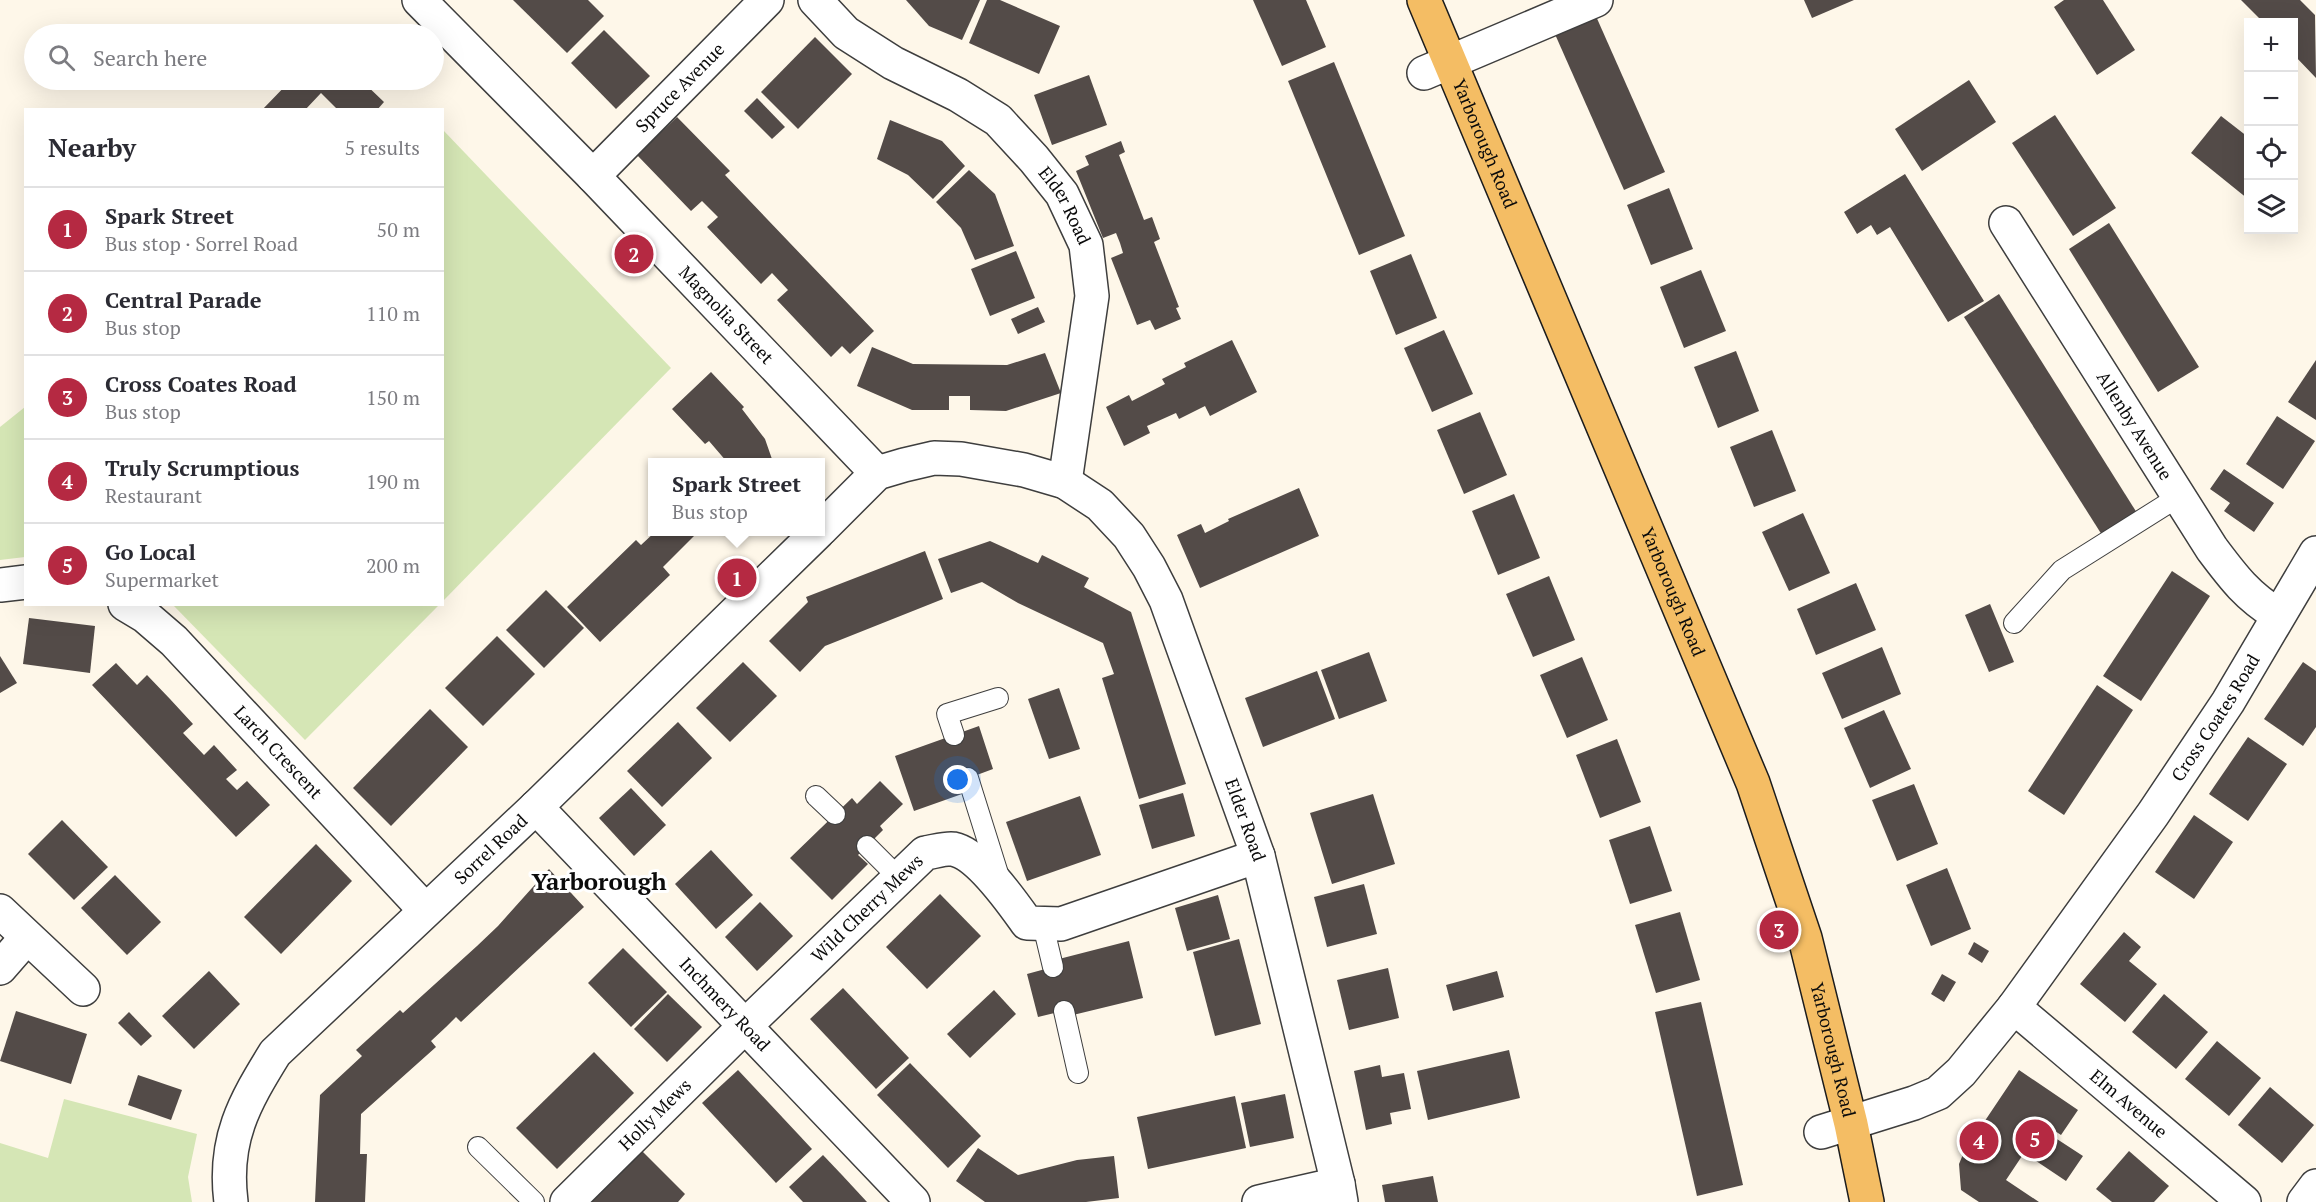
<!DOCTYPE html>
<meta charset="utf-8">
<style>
:root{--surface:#fff;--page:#f2f2f3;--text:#2b2b33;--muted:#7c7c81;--line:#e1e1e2;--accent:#b52942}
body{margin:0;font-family:"PT Serif",serif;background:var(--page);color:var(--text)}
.controls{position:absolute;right:18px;top:18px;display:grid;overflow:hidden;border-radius:0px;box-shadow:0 6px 24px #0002}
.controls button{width:54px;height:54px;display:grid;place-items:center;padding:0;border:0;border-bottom:2px solid var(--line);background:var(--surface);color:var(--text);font:30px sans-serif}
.you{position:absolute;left:958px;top:780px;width:21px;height:21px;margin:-15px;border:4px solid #fff;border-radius:50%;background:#1a73e8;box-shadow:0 0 0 9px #1a73e833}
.badge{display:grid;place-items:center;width:39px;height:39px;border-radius:50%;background:var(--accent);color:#fff;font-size:20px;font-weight:700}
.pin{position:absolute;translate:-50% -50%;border:3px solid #fff;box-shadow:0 2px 6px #0006}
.popup{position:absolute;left:648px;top:458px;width:177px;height:78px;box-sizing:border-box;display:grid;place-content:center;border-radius:0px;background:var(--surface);filter:drop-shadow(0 2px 4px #0005);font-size:20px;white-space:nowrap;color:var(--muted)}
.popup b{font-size:22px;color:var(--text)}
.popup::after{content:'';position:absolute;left:50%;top:100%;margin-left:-12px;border:12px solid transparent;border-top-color:var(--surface)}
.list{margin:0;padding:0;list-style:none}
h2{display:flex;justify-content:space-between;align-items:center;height:78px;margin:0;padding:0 24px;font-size:26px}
h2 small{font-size:20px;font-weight:400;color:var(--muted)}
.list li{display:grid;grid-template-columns:39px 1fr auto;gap:18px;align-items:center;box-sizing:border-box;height:84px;padding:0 24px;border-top:2px solid var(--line)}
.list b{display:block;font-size:22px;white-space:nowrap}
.list p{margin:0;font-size:20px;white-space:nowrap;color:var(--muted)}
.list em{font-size:20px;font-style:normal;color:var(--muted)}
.icon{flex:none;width:33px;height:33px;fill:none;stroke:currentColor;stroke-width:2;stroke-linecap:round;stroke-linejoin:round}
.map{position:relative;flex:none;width:2316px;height:1202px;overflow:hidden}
.search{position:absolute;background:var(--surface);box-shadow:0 6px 24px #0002;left:24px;top:24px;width:420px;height:66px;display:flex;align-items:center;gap:15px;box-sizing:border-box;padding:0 21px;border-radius:33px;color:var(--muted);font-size:22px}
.panel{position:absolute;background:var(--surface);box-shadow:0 6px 24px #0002;left:24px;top:108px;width:420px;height:498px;border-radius:0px}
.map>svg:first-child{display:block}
.green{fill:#d5e6b5}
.building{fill:#534b48}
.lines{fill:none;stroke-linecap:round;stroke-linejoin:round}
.service-casing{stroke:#3e3e3e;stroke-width:22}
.minor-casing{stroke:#3e3e3e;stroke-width:36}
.primary-casing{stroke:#1c1c1c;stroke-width:36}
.service{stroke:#fff;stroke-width:20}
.minor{stroke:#fff;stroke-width:33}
.primary{stroke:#f4bd64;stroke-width:33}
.labels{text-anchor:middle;stroke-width:6;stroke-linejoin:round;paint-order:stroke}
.street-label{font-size:18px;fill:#0b0b0b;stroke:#fff}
.district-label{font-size:24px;font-weight:bold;fill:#0b0b0b;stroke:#fff}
</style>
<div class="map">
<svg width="2316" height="1202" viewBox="0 0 2316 1202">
<rect width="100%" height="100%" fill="#fef7e9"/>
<g class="green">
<path d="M443,130L671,368L443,601Z"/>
<path d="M25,407V557L0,560V427Z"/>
<path d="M173,605H439L305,740Z"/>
<path d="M64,1099L197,1134L188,1177L192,1202H0V1143L48,1158Z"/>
</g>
<g class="building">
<path d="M513,0H588L604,16L567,53Z"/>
<path d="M906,0H980L962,40L929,26Z"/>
<path d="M987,0H1000L1060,26L1039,74L969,43Z"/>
<path d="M1253,0H1306L1326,47L1282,66Z"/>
<path d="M1804,0H1854L1812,18Z"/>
<path d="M2064,0H2103L2135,50L2097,75L2054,7Z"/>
<path d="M2241,0H2300L2315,15L2316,78L2294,55V22H2263Z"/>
<path d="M1595,14L1665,172L1624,190L1554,32Z"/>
<path d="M604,30L650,76L616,109L571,63Z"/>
<path d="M815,37L852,74L798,129L761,92Z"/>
<path d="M1334,62L1405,236L1359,255L1288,81Z"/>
<path d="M1089,75L1107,125L1052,145L1034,95Z"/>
<path d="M291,80H361L384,102L377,110H338L321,93L305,110H262Z"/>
<path d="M1969,80L1996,122L1922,171L1895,129Z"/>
<path d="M757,98L785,127L772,139L744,111Z"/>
<path d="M2055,115L2116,208L2073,236L2012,143Z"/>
<path d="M2221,116L2248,137V199L2191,153Z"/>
<path d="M677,117L730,171L725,175L874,331L850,354L842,346L831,357L777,300L788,290L772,273L761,284L707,227L718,217L702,201L691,211L637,155Z"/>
<path d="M890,120L942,141L965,166L933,199L908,175L877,159Z"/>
<path d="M1121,141L1125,152L1119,155L1144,220L1152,217L1160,239L1154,242L1179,307L1176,308L1181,319L1155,330L1150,320L1137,325L1111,258L1123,253L1120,243L1116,233L1103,238L1076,171L1089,165L1085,156Z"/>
<path d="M969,170L995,194L1014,246L975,260L961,228L936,202Z"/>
<path d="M1905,174L1984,301L1948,322L1890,227L1877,235L1871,225L1857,234L1844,212Z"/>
<path d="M1669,188L1693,249L1651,265L1627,205Z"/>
<path d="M2109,223L2199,367L2158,392L2069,249Z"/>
<path d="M1016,251L1035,298L990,316L971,269Z"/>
<path d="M1411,254L1437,318L1396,335L1370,271Z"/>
<path d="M1701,270L1726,331L1684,348L1660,287Z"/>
<path d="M1999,294L2137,513L2102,535L1964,317Z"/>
<path d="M1038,307L1045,322L1018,334L1011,319Z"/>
<path d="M1444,330L1473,394L1432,412L1404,348Z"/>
<path d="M1232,340L1257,392L1210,416L1205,406L1179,419L1176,413L1147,426L1150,433L1124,446L1106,407L1129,395L1132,401L1165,384L1162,379L1186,367L1184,363Z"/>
<path d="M872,347L913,364L1007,365L1045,353L1061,393L1006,411L970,410V396H949V410H912L857,386Z"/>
<path d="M1736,351L1759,411L1718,428L1694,367Z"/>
<path d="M2316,360V420L2288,402Z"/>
<path d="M711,372L744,407L742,409L765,439L773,462H727L709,441L705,444L672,409Z"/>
<path d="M1480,412L1507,475L1464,494L1437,430Z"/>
<path d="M2277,416L2315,441L2283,489L2246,464Z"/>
<path d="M1772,430L1796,491L1754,507L1730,447Z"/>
<path d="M2224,469L2274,503L2254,532L2224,511L2230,503L2210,489Z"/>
<path d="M1299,488L1319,536L1200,588L1177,535L1201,524L1205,533L1229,521L1228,519Z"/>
<path d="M1514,494L1540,558L1498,575L1472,511Z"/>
<path d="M1803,513L1830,573L1789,591L1762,532Z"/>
<path d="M655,532H698L663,567L670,575L600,642L567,607L636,540L641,545Z"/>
<path d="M990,541L1038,563L1042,555L1089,578L1084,587L1131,612L1186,784L1139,799L1102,678L1114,674L1103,643L1018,603L982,582L951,593L938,559Z"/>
<path d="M925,551L943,599L825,646L800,672L769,641L808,602L806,597Z"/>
<path d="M2172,571L2210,596L2141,701L2103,676Z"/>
<path d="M1549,576L1575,640L1533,657L1506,594Z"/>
<path d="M1856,583L1876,630L1816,655L1797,609Z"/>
<path d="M546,590L584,628L544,668L506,630Z"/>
<path d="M1990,604L2014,662L1989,672L1965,615Z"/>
<path d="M29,618L95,626L90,673L23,664Z"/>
<path d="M497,636L535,674L483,726L445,688Z"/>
<path d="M1882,647L1901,694L1842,719L1822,673Z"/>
<path d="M1369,652L1387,701L1339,719L1321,670Z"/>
<path d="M0,656L17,683L0,693Z"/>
<path d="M1582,657L1608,720L1567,738L1540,675Z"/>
<path d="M743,662L777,696L730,742L696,708Z"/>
<path d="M2303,662L2316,671V727L2303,746L2264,719Z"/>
<path d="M116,663L137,685L147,675L170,699L193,724L183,733L204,755L214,745L237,770L226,779L237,790L247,781L270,805L236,837L92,685Z"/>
<path d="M1317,671L1335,719L1263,747L1245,698Z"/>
<path d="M2097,685L2133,710L2064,815L2028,791Z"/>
<path d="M1059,688L1080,749L1049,759L1028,699Z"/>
<path d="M430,709L468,747L391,826L353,788Z"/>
<path d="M1884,710L1911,769L1870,788L1844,728Z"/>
<path d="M678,722L712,758L662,807L627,771Z"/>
<path d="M979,726L993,769L958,782L962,794L914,811L895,756Z"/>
<path d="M2248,737L2287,764L2248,821L2209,794Z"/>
<path d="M1617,739L1641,802L1600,818L1576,755Z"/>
<path d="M880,781L903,804L880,826L883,830L858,855L868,864L832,900L790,858L852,798L857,804Z"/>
<path d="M1914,784L1938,844L1897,861L1872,800Z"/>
<path d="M631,788L666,825L634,856L599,818Z"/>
<path d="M1183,793L1195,836L1152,849L1139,805Z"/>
<path d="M1373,794L1395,864L1332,884L1310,813Z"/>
<path d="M1080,796L1101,855L1027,881L1006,822Z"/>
<path d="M2194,815L2233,842L2194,899L2155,872Z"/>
<path d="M62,820L108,867L74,900L28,854Z"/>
<path d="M1650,826L1672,891L1630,904L1609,840Z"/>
<path d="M316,844L352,881L281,954L244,917Z"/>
<path d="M711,850L753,895L716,929L675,884Z"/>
<path d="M1947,868L1971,929L1931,946L1906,885Z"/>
<path d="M549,869L584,907L461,1022L456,1017L446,1027L431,1041L436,1047L361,1114L360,1154H367L365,1202H315L320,1095L362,1056L356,1050L400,1010L403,1013L477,946L498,926Z"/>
<path d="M115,875L161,922L127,955L81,908Z"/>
<path d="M1364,884L1377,934L1327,947L1314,897Z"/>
<path d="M940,894L981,936L927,989L886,947Z"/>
<path d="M1218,895L1230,939L1187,951L1175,908Z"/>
<path d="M760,902L793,936L757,971L725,937Z"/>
<path d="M1680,912L1700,980L1656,993L1635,925Z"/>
<path d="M2124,932L2141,947L2129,961L2157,984L2125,1022L2080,984Z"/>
<path d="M1239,939L1261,1024L1215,1036L1193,952Z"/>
<path d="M1129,941L1143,998L1073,1015L1071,1009L1038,1017L1027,974L1060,965L1059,959Z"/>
<path d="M1974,942L1989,951L1982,963L1968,954Z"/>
<path d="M623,948L667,992L631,1027L588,983Z"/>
<path d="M1388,968L1399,1018L1349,1030L1337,980Z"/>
<path d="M209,971L240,1004L194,1049L162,1016Z"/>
<path d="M1497,971L1504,997L1453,1011L1446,985Z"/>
<path d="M1942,974L1956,982L1944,1002L1931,994Z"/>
<path d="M843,988L909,1058L876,1089L810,1019Z"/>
<path d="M994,990L1016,1014L970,1058L947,1034Z"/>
<path d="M668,994L702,1027L667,1062L634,1029Z"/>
<path d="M2164,994L2208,1032L2176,1069L2132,1032Z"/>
<path d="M1701,1002L1743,1185L1697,1196L1655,1012Z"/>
<path d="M16,1011L87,1034L71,1084L0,1061Z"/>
<path d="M129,1012L152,1036L141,1046L118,1023Z"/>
<path d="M2217,1041L2261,1078L2229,1116L2185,1079Z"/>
<path d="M1509,1050L1520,1098L1428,1120L1417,1071Z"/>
<path d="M594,1052L634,1093L557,1169L516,1128Z"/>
<path d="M910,1063L981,1136L948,1168L877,1095Z"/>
<path d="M1380,1065L1382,1077L1404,1073L1411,1109L1390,1113L1392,1124L1366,1130L1354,1071Z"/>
<path d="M738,1070L812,1149L776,1183L702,1103Z"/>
<path d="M2019,1070L2078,1110L2061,1135L2043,1123L2040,1128L2083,1156L2066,1181L2024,1153L2006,1180L2039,1202H1979L1961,1190L1959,1164L1964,1152Z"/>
<path d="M138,1075L182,1090L171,1120L128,1105Z"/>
<path d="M2270,1087L2314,1125L2282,1163L2238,1125Z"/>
<path d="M1285,1094L1294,1138L1250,1147L1241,1103Z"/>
<path d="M1235,1096L1246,1148L1148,1169L1137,1117Z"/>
<path d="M978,1148L1018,1175L1077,1160L1114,1156L1119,1198L1086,1202H985L956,1181Z"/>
<path d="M642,1151L685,1194L678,1202H590Z"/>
<path d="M2129,1151L2169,1186L2154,1202H2112L2096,1189Z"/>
<path d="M823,1155L842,1175L867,1202H803L789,1187Z"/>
<path d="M1433,1176L1438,1202H1385L1382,1185Z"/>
</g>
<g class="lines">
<g class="service-casing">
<g id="service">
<path d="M2014,623L2062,570L2178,497"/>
<path d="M954,735L947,714L998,698"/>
<path d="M968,778L1000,880"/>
<path d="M816,796L835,814"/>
<path d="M867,846L899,878"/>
<path d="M1043,925L1053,967"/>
<path d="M1064,1011L1078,1073"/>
<path d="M478,1147L534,1202"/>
</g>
</g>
<g class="minor-casing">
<g id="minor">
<path id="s1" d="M419,0L593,176L877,473"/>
<path id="s2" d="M815,0L846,33L893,63L958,95L998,120L1034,159L1062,194L1086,245L1092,296L1065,482"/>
<path d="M1424,73L1596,0"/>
<path id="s3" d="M593,176L767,0"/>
<path id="s4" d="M2006,223L2212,549C2233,577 2247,596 2278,615"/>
<path id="s5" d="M821,529L877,473L904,465L934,458L961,459L1024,470L1065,482L1100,505L1129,536L1149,567L1166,600L1258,856L1338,1184L1341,1202"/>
<path d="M0,585L26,582"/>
<path id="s6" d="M125,604L145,616L174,641L425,910"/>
<path id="s7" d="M536,807L913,1202"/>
<path d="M0,911L83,989"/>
<path d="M0,968L27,937"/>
<path id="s8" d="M2014,1007L2244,1202"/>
<path id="s9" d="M1821,1132L1914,1103L1938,1093L1961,1072L2014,1007L2153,814L2228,702L2316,553"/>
<path id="s10" d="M231,1202C223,1140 244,1103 275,1053L536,807L818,532"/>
<path id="s11" d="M567,1202L745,1026L925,853C933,852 945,848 953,849C979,854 1012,902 1027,923L1061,924L1258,856"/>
<path d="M1259,1202L1338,1184"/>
<path d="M2304,1202L2316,1186"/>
</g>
</g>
<g class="primary-casing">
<g id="primary">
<path id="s12" d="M1424,0L1753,783L1805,938L1851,1124L1867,1202"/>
</g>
</g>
<use href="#service" class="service"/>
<use href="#minor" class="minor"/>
<use href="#primary" class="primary"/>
</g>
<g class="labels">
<g class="street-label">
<text dy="6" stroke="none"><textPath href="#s3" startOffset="124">Spruce Avenue</textPath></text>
<text dy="6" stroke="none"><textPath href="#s12" startOffset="156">Yarborough Road</textPath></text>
<text dy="6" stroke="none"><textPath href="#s2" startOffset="330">Elder Road</textPath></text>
<text dy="6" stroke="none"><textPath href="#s1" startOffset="440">Magnolia Street</textPath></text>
<text dy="6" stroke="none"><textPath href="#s4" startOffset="240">Allenby Avenue</textPath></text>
<text dy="6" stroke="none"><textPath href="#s12" startOffset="642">Yarborough Road</textPath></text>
<text dy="6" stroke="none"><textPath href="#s9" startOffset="591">Cross Coates Road</textPath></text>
<text dy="6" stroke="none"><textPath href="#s6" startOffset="214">Larch Crescent</textPath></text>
<text dy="6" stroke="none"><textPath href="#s5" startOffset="664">Elder Road</textPath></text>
<text dy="6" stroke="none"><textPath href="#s10" startOffset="456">Sorrel Road</textPath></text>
<text dy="6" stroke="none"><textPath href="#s11" startOffset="420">Wild Cherry Mews</textPath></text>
<text dy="6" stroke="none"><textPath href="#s7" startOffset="273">Inchmery Road</textPath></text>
<text dy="6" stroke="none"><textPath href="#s12" startOffset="1128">Yarborough Road</textPath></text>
<text dy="6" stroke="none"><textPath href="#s8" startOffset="150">Elm Avenue</textPath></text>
<text dy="6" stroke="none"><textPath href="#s11" startOffset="124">Holly Mews</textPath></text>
</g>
<g class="district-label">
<text x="599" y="890">Yarborough</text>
</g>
</g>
</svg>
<div class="controls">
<button>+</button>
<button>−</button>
<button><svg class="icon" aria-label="locate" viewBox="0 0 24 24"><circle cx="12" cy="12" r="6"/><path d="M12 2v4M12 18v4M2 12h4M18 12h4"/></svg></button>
<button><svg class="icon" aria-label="layers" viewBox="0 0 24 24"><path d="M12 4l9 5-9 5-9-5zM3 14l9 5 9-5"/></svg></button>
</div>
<div class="you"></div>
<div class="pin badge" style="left:737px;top:578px">1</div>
<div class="popup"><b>Spark Street</b>Bus stop</div>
<div class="pin badge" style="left:634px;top:254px">2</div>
<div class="pin badge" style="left:1779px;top:930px">3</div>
<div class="pin badge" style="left:1979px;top:1141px">4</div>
<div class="pin badge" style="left:2035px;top:1139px">5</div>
<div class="search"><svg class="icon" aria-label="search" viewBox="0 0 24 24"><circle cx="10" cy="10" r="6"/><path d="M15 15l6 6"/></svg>Search here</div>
<section class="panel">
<h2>Nearby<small>5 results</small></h2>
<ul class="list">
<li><span class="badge">1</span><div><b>Spark Street</b><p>Bus stop · Sorrel Road</p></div><em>50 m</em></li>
<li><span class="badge">2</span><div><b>Central Parade</b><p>Bus stop</p></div><em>110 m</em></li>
<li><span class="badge">3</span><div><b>Cross Coates Road</b><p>Bus stop</p></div><em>150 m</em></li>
<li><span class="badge">4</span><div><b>Truly Scrumptious</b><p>Restaurant</p></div><em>190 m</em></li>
<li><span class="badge">5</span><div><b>Go Local</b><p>Supermarket</p></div><em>200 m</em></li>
</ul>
</section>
</div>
